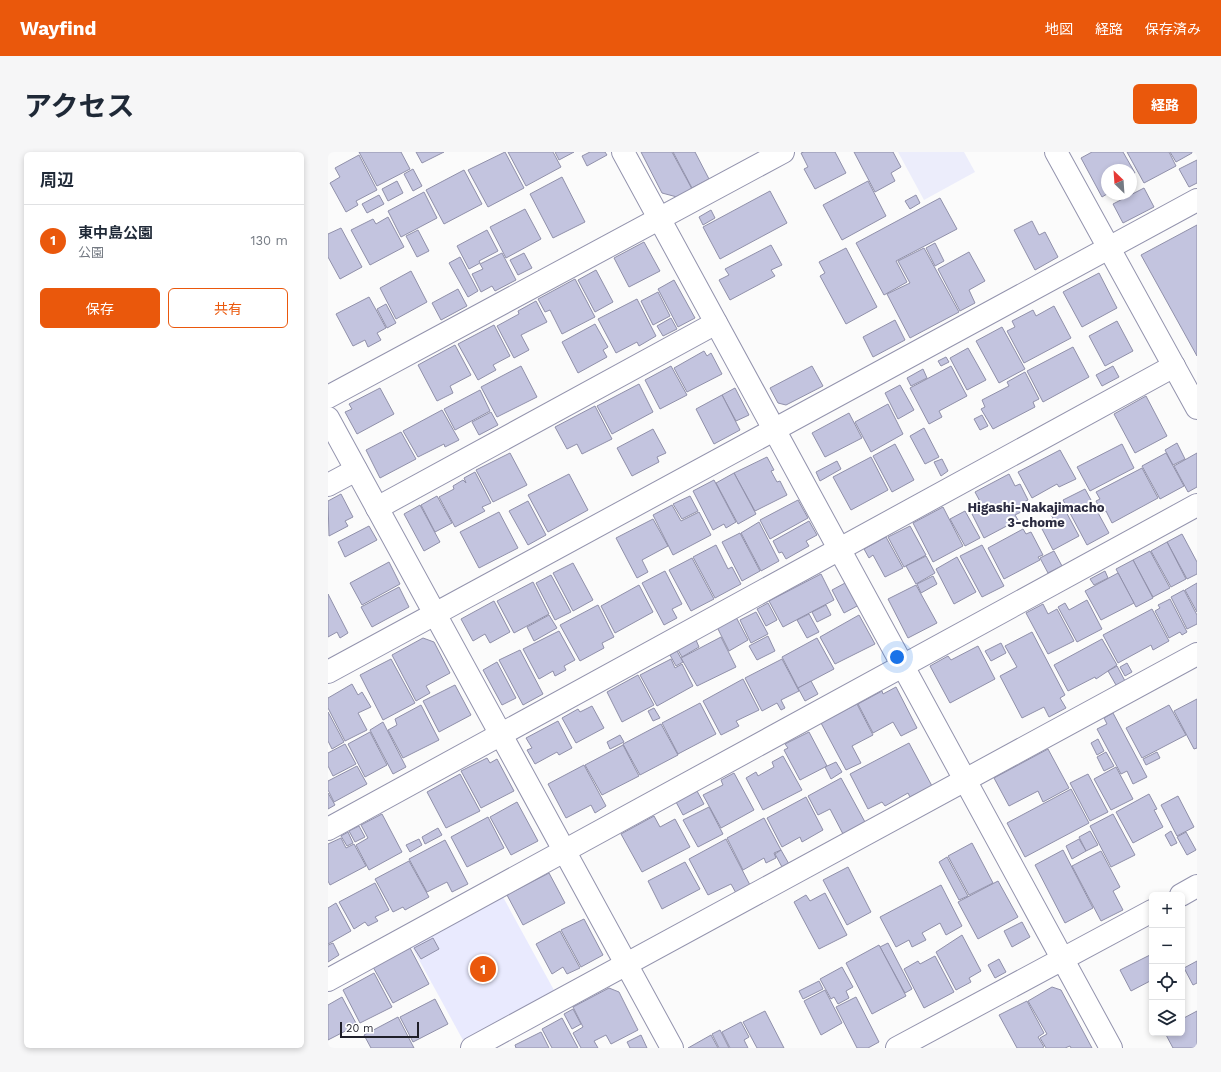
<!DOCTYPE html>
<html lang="ja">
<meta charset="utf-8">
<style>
:root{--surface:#fff;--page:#f6f6f7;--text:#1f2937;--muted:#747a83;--line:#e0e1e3;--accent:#ea580c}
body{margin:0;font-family:"Work Sans","Noto Sans JP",sans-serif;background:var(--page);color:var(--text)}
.controls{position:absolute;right:12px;bottom:12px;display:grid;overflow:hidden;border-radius:6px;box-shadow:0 2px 6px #0003}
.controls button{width:36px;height:36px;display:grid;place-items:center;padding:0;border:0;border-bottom:1px solid var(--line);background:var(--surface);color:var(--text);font:20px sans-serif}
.compass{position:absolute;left:773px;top:12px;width:36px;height:36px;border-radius:50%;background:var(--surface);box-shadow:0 2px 6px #0003;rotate:335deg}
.scale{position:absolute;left:12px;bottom:10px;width:79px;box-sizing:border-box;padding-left:4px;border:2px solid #1f1f29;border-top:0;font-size:11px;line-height:14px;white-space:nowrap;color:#1f1f29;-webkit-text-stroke:3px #fff;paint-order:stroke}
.you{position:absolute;left:569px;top:505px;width:14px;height:14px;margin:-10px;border:3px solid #fff;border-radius:50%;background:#1a73e8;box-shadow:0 0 0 6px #1a73e833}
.badge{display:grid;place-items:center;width:26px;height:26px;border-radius:50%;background:var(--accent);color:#fff;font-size:13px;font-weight:700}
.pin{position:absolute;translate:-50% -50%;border:2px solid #fff;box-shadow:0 1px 4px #0006}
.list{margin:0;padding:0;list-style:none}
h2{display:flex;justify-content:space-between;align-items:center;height:52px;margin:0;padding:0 16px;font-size:17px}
h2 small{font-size:13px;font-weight:400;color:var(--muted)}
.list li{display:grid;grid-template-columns:26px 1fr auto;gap:12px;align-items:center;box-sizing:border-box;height:72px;padding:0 16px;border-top:1px solid var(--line)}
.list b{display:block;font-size:15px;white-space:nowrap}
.list p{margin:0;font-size:13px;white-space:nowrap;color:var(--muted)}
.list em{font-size:13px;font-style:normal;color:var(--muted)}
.actions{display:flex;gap:8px;padding:12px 16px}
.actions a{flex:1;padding:9px 0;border:1px solid var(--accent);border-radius:6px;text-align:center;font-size:14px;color:var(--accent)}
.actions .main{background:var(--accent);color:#fff}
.icon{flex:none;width:22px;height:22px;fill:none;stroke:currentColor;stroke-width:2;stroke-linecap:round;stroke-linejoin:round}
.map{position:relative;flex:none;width:869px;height:896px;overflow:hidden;border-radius:6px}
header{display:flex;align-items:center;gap:24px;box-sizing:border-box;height:56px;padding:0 20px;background:var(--accent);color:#fff}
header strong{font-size:19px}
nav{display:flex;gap:22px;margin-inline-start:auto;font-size:14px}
.intro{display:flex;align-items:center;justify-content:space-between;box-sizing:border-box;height:96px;padding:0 24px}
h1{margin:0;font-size:28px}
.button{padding:10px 18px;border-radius:6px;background:var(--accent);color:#fff;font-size:14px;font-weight:700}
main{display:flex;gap:24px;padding:0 24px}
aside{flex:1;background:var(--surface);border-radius:6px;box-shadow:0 2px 6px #0003}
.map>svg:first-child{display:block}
.built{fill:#ecedfb}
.green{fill:#e9eafe}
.building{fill:#c3c4df;stroke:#9090aa}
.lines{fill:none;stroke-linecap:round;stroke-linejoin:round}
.street-casing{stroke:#9393ad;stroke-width:24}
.street{stroke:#fff;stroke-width:22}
.labels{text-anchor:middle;stroke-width:4;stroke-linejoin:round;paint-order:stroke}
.neighbourhood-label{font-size:13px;font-weight:bold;fill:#2c2c41;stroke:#fff}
</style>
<header>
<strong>Wayfind</strong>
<nav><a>地図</a><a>経路</a><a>保存済み</a></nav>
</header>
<div class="intro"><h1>アクセス</h1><a class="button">経路</a></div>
<main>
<aside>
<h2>周辺<small></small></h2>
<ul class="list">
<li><span class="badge">1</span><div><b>東中島公園</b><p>公園</p></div><em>130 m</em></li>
</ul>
<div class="actions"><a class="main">保存</a><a>共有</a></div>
</aside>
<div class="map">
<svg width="869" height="896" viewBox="0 0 869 896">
<rect width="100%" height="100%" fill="#fbfbfb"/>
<path class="built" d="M570,0H636L647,20L596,48Z"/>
<path class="green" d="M175,745L227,840L136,890L84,795Z"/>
<g class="building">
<path d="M31,0H73L82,17L49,34Z"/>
<path d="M88,0H116L94,11Z"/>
<path d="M177,0L196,36L160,55L140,18Z"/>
<path d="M180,0H225L233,15L198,34Z"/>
<path d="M227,0H246L231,8Z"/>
<path d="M262,0H277L279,3L259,14L254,4Z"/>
<path d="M313,0H344L364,37L349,45L334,41Z"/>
<path d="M345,0H367L381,27L364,36Z"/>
<path d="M476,0H507L518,21L487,37L476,17L480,15L473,1Z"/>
<path d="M526,0H565L573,15L563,21L567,29L547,40Z"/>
<path d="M764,0H795L807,21L803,23V18H779V42L774,45L753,6Z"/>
<path d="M799,0H841L848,14L816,31Z"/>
<path d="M842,0H864V1L848,10Z"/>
<path d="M31,3L49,38L28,49L30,53L18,60L2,31L12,25L7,16Z"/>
<path d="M869,8V31L861,35L851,17Z"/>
<path d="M85,17L94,34L85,39L76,22Z"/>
<path d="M136,18L154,52L116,72L98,38Z"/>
<path d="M234,25L257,70L225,86L202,42Z"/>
<path d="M69,29L75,41L60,49L54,37Z"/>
<path d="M540,29L558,64L514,88L495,53Z"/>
<path d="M816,36L826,55L795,71L785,52Z"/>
<path d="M442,39L459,71L392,107L375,75Z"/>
<path d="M96,40L109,66L73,85L60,59Z"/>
<path d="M51,43L56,52L39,61L34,52Z"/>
<path d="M588,43L592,51L582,57L577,49Z"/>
<path d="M612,46L629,77L568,109L579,130L556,143L528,91Z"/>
<path d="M197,57L213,87L178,106L162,75Z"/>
<path d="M383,58L387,66L375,73L371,65Z"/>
<path d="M60,65L76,95L42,113L23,78L45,67L48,72Z"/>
<path d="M704,69L711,83L717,80L730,105L707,118L686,78Z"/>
<path d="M869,73V204L813,103Z"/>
<path d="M13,76L34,115L12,127L0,105V82Z"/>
<path d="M90,78L101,99L89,105L78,84Z"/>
<path d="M159,78L170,99L151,109L152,111L141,117L129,94Z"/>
<path d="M316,90L332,119L301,135L286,106Z"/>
<path d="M607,91L616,109L607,114L598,96Z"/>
<path d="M443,93L454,113L443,118L447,124L402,148L391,128L401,123L397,117Z"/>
<path d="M518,96L549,155L518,172L492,124L497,121L491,110Z"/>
<path d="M596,96L631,160L582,186L559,142L582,131L570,109Z"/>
<path d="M641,100L657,129L641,138L647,151L632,159L610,117Z"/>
<path d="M174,101L188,128L167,139L164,134L153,140L144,122L155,117L152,112Z"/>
<path d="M196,101L204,116L190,123L182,108Z"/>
<path d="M132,105L150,139L140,145L121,111Z"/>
<path d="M268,118L285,150L267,160L250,128Z"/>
<path d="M83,119L99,150L68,167L52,136Z"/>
<path d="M771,121L789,156L754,175L735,140Z"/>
<path d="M247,127L267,165L234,182L222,158L217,160L210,147Z"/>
<path d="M346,128L367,166L350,175L330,137Z"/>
<path d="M130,137L139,154L113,168L104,151Z"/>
<path d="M330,140L342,164L325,173L313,149Z"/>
<path d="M41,145L58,176L49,181L53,188L40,195L37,188L25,194L8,162Z"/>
<path d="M309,147L328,184L311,194L309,190L288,201L270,167Z"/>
<path d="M208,149L219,170L193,183L201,198L186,206L169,174L191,162L190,159Z"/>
<path d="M58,152L68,171L59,176L49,157Z"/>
<path d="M726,154L743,186L696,211L679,179L687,175L684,169L705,158L708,164Z"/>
<path d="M343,166L349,177L335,184L329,174Z"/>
<path d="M567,168L577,188L545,205L535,185Z"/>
<path d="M789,169L805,199L777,214L761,184Z"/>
<path d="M267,172L280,195L275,198L279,205L250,221L234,190Z"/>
<path d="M166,173L182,204L165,213L168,218L150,228L130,192Z"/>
<path d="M674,175L697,217L671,231L648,189Z"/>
<path d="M127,193L143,223L122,234L125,241L109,249L90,213Z"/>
<path d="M745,195L761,225L715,250L699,219Z"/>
<path d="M640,196L658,228L639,238L622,206Z"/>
<path d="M376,199L379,204L383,201L394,222L359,240L346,216Z"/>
<path d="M618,205L621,210L613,214L610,209Z"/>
<path d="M193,214L209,245L169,265L153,235Z"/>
<path d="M343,214L359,243L332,257L317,228Z"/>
<path d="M484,214L495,234L458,253L450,251L442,236Z"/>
<path d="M623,214L639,244L611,259L614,265L601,272L582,236Z"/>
<path d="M785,214L791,225L774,234L768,223Z"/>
<path d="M595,217L599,226L583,234L579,226Z"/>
<path d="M697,220L711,247L705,250L707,255L665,277L653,257L657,255L654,248L681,234L679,230Z"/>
<path d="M311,232L325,260L284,282L269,254Z"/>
<path d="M572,233L586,258L570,267L557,241Z"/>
<path d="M52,236L66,262L29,282L17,260L24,257L21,252Z"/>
<path d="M407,236L421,263L408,269L394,243Z"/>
<path d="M152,238L162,259L127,278L116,257Z"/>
<path d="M394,243L412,278L386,292L368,257Z"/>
<path d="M818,244L839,284L807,301L786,262Z"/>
<path d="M560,252L575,282L543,300L527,270Z"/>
<path d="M267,254L284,287L254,302L249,292L239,297L227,275Z"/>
<path d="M114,258L131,288L117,295L116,292L90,305L75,279Z"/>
<path d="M163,260L170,273L151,283L144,270Z"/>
<path d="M521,261L534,286L497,305L484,281Z"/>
<path d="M654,263L660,274L652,278L646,267Z"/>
<path d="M596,276L611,305L597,312L582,284Z"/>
<path d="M325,277L338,301L329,305L331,310L304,324L289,296Z"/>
<path d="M73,280L88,307L52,326L38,298Z"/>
<path d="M849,291L857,307L845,313L837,298Z"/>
<path d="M567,292L586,328L564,340L545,304Z"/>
<path d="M794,292L806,316L762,339L749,315Z"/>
<path d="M732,298L748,327L731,335L729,332L704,346L690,320Z"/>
<path d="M182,301L199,333L165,350L148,318Z"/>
<path d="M838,301L856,334L832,347L814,314Z"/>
<path d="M869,301V335L860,340L846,314Z"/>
<path d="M439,305L446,318L443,319L449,330L452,329L459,343L427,359L406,321Z"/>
<path d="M543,305L560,338L523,358L505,325Z"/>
<path d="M614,307L620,319L613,324L606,310Z"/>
<path d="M509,309L513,317L492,329L488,320Z"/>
<path d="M814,316L830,346L784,371L778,359L774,361L768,349L772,347L768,340Z"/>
<path d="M147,320L163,351L154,355L157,359L127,375L111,345L126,337L125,334L135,328L138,331L136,326Z"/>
<path d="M406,321L428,362L410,372L388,331Z"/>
<path d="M241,322L260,358L220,380L200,343Z"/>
<path d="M681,322L687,334L692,332L700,348L696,350L699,357L687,363L690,368L656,386L644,362L655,355L647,340Z"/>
<path d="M386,328L408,370L398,376L396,372L385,378L365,339Z"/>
<path d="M757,337L781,381L759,393L735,348Z"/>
<path d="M13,342L25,365L17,369L20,374L1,384L0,349Z"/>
<path d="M109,344L124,371L107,380L93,353Z"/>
<path d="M362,344L370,359L354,367L345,352Z"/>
<path d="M470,348L480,366L442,387L432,368Z"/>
<path d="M200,349L218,383L200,393L181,359Z"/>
<path d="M92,353L112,390L96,399L76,362Z"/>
<path d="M344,353L353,369L371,360L383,383L345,403L325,363Z"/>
<path d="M615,355L635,394L605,410L585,371Z"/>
<path d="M736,356L751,384L725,398L713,375L725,366L723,363Z"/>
<path d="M637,359L652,386L637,394L622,367Z"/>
<path d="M171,360L190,396L151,416L132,380Z"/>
<path d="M325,367L340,394L314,408L320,420L309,426L288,386Z"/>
<path d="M481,369L489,383L478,389L481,394L458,407L454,400L451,401L445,389Z"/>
<path d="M431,370L451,409L433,419L413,381Z"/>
<path d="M41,374L49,388L17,405L10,390Z"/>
<path d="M582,374L598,403L576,415L560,385Z"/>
<path d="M695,377L698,382L703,380L715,403L710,405L712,408L676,427L660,396Z"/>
<path d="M412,381L432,419L414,429L394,390Z"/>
<path d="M854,382L869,410V422L859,427L839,390Z"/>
<path d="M558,385L575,416L557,425L545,403L541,406L536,397Z"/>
<path d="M839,390L858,427L843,435L823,399Z"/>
<path d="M388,393L400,417L404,415L413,432L387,446L365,405Z"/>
<path d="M654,393L676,434L654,445L632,404Z"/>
<path d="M726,399L734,414L720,421L712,406Z"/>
<path d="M822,399L842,436L825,445L805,408Z"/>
<path d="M598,404L607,421L588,432L578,414Z"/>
<path d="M629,405L648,440L626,452L608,417Z"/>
<path d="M364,406L386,447L363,459L341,418Z"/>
<path d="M805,408L825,446L808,455L788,417Z"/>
<path d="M61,410L72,432L34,453L22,431Z"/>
<path d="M245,411L265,448L245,459L225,421Z"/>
<path d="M337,419L354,452L344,457L349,466L336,473L314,431Z"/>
<path d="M777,419L780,426L766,433L762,427Z"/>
<path d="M790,421L806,451L773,468L757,439Z"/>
<path d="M493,422L506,448L455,475L441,449Z"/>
<path d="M223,423L243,460L227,468L208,431Z"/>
<path d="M605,424L609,432L593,441L589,432Z"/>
<path d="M205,430L221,462L186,481L169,449Z"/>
<path d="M519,430L531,453L516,461L504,438Z"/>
<path d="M869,431V460L857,438Z"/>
<path d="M311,433L325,460L287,481L273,454Z"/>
<path d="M588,433L609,471L580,486L560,447Z"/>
<path d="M71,435L81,455L44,475L33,455Z"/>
<path d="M856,438L869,463V472L859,477L843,445Z"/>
<path d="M0,442L20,481L12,486L9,480L0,485Z"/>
<path d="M842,447L859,480L854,483L852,480L841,486L827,459L832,456L830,453Z"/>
<path d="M759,448L774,477L749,490L730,455L737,451L741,458Z"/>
<path d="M166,449L182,480L162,491L157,482L145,489L133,467Z"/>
<path d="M440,451L449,468L438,474L429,457Z"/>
<path d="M715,452L720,462L729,457L746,489L720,502L698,461Z"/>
<path d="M270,453L286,485L274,491L276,496L252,509L232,473Z"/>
<path d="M498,453L503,463L489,470L484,460Z"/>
<path d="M824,457L841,489L825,498L823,493L790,511L775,483Z"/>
<path d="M428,460L440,482L423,491L412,468Z"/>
<path d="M481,462L491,480L479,486L469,468Z"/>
<path d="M221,463L229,476L206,489L199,475Z"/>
<path d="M531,463L547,492L507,512L492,485Z"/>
<path d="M408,465L420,488L401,499L389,475Z"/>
<path d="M231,479L247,508L236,514L238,518L227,524L225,519L211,527L195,497Z"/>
<path d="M704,480L737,543L732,546L738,556L721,565L716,555L694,566L672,524L689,515L677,494Z"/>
<path d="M440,484L447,499L429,508L421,494Z"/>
<path d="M393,485L408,515L369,534L353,506Z"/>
<path d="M95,486L106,490L122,521L98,534L102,541L88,549L64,503Z"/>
<path d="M489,486L506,517L470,536L454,505Z"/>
<path d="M774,487L789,513L768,527L767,525L740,539L726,513Z"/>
<path d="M368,488L371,495L354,505L350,498Z"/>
<path d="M673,491L678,501L663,509L657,499Z"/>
<path d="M650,494L667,527L622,551L602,514L620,504L623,508Z"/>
<path d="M192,498L215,542L195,553L171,508Z"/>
<path d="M349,499L355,510L348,514L342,503Z"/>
<path d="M63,507L87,551L55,568L32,523Z"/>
<path d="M343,507L347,516L354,512L365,534L329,554L312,523Z"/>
<path d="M454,507L471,539L453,548L457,556L453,558L449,551L434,559L417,526Z"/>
<path d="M169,510L188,546L174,553L155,518Z"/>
<path d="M799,511L804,520L797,524L792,515Z"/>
<path d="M789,514L797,529L788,533L780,519Z"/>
<path d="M310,523L326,553L294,570L279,540Z"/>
<path d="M415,527L431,558L408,569L411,574L393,583L375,549Z"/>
<path d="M483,529L490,542L477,549L470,536Z"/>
<path d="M24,532L30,543L34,540L43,555L30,561L39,578L17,589L0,556V546Z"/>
<path d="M127,533L143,563L111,580L95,549Z"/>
<path d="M568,535L589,576L573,584L565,570L545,581L530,552L554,539L555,542Z"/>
<path d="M869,547V596L866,597L846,559Z"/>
<path d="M372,551L388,582L350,602L334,571Z"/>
<path d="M529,552L545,583L524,594L533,611L518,618L493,571Z"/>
<path d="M93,553L111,588L75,606L60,578L69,573L67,567Z"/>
<path d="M841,553L858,583L814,606L798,576Z"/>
<path d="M264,554L276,576L248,591L234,566L250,557L252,560Z"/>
<path d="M326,556L332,566L325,569L320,559Z"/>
<path d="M0,560L16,590L4,597L0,589Z"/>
<path d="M785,561L819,625L805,632L799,619L793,622L769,577L779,572L776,566Z"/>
<path d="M230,569L244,596L231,603L229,600L207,612L199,598L204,596L198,586Z"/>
<path d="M55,570L78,615L65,622L42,578Z"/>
<path d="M333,572L350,603L312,623L295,592Z"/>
<path d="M42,580L59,613L37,625L20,592Z"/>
<path d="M481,580L499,614L472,628L456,598L460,596L457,592Z"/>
<path d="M292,583L296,590L282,597L279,590Z"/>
<path d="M770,587L776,599L769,603L763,591Z"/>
<path d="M581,591L604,634L582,645L580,641L557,654L554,650L540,657L522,622Z"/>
<path d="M17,592L28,612L5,624L0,614V601Z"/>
<path d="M295,593L311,624L274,643L257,613Z"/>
<path d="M720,597L741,636L715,650L710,639L681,654L666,626Z"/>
<path d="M778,600L786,614L776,619L769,605Z"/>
<path d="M829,600L832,606L818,613L815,607Z"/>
<path d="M455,604L474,638L435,658L418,626L428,620L430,624L446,615L444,610Z"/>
<path d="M159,606L162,611L169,607L186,639L153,656L133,619Z"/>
<path d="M508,610L514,620L503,627L497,615Z"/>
<path d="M256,613L278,654L267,661L263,653L238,666L220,632Z"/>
<path d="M29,614L39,632L6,650L0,638V629Z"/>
<path d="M788,615L805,647L783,658L766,627Z"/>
<path d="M406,621L426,658L393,676L375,643L395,633L393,628Z"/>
<path d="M132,622L152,659L118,676L99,640Z"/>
<path d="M760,622L780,660L762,669L742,631Z"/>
<path d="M513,626L537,670L515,682L502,657L490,663L480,644Z"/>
<path d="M743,637L761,671L697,705L679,671Z"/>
<path d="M369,639L376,652L355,663L348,650Z"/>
<path d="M0,641L7,653L0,657Z"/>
<path d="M821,642L829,657L826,658L835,675L805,691L788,660Z"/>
<path d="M850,644L866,675L849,684L833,653Z"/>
<path d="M478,645L495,678L474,690L472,685L454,695L439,666Z"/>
<path d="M189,650L210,689L183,703L162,665Z"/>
<path d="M381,655L395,682L370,695L355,668Z"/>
<path d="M54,662L74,700L41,718L28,693L40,686L33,673Z"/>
<path d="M785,662L807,703L783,715L762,674Z"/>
<path d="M326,664L332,675L347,667L362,695L314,720L293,682Z"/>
<path d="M160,665L176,696L139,715L123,685Z"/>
<path d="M436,666L453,698L446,701L448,706L438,711L436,706L415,718L399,686Z"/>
<path d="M31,674L37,685L27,690L21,679Z"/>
<path d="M110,676L114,683L97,692L94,685Z"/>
<path d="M762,679L770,693L758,699L751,685Z"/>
<path d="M843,679L849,691L843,694L837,683Z"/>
<path d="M20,680L25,691L19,694L13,684Z"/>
<path d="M858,680L868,698L859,703L849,685Z"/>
<path d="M13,686L18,696L26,692L38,714L2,733L0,729V692Z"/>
<path d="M91,687L94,693L82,700L78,693Z"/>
<path d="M398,687L422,733L408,741L403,732L380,743L361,707Z"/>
<path d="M751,687L758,699L744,707L738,694Z"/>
<path d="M117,688L140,732L124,740L119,730L99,740L81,707Z"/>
<path d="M644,691L665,731L641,743L620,704Z"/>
<path d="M453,698L461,712L454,715L447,702Z"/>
<path d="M735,698L765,756L737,771L707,713Z"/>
<path d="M773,699L792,735L785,739L795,758L773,769L744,714Z"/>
<path d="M619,705L640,744L631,748L611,710Z"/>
<path d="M81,709L101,745L77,758L75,755L65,760L47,727Z"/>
<path d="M357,710L372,737L334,757L320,729Z"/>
<path d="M520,715L543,760L519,773L495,728Z"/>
<path d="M221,721L237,751L195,773L179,743Z"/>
<path d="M670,729L690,765L650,787L630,750Z"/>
<path d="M47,731L61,758L47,765L50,769L40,774L37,770L26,777L11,750Z"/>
<path d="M613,733L634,774L618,783L612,771L594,781L598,788L584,795L581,788L568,795L552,765Z"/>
<path d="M497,741L519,783L491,797L466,750L478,743L482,749Z"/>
<path d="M8,751L23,779L0,792V756Z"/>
<path d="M256,767L275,803L253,815L233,778Z"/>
<path d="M694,770L702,785L684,795L676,779Z"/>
<path d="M232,779L252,816L239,822L235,815L224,822L208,792Z"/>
<path d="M634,783L653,819L641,826L643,830L628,838L608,800Z"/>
<path d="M105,786L111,797L93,807L86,796Z"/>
<path d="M5,791L11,803L0,810V793Z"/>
<path d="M560,791L584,837L577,841L552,795Z"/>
<path d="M551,793L578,844L544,862L518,811Z"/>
<path d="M82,796L101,832L65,851L45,815Z"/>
<path d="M824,802V828L803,839L792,818Z"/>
<path d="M607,804L626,840L596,856L576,817L590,809L592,812Z"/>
<path d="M671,807L678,820L667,826L660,813Z"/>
<path d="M869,809V831L865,833L856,816Z"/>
<path d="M514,815L525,835L518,839L521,846L510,852L506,845L503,847L492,827Z"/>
<path d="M46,821L64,855L32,871L15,838Z"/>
<path d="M491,829L495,837L475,847L471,839Z"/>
<path d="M724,835L733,838L764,896H743L742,894L737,896H718L712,886L719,882L700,849Z"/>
<path d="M281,836L291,840L310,878L283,892L278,883L266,889L270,896H253L245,881L255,875L245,855Z"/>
<path d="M497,838L514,871L493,883L476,849Z"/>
<path d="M14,845L29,873L0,888V853Z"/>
<path d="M528,845L551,890L540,896H529L508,855Z"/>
<path d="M107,847L120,872L85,890L72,865Z"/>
<path d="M699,849L716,881L710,885L716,895L714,896H689L671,863Z"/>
<path d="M245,857L253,872L244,877L236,862Z"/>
<path d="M437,859L456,896H429L415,870Z"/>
<path d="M869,859V896H845L837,881H854V867Z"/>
<path d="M70,865L86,896H43L36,883Z"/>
<path d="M234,866L250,896H224L214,877Z"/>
<path d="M413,870L421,885L416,888L420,896H402L394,880Z"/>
<path d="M392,878L401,896H391L384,882Z"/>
<path d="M213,880L221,896H188L187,893Z"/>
<path d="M313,883L319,896H302L299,890Z"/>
<path d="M383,883L390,896H360Z"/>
</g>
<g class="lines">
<g class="street-casing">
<g id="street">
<path d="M295,0L783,896"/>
<path d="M728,0L869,256"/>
<path d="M0,245L455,0"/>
<path d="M0,266L344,896"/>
<path d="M0,333L28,318"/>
<path d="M49,356L388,171"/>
<path d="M0,520L869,48"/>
<path d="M0,677L846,214"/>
<path d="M853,743L869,734"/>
<path d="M0,828L869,353"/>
<path d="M144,896L869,502"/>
<path d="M569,896L824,759"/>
</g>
</g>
<use href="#street" class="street"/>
</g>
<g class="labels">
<g class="neighbourhood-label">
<text x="708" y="360">Higashi-Nakajimacho<tspan x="708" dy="15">3-chome</tspan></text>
</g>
</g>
</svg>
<div class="controls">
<button>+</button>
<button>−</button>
<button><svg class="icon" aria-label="locate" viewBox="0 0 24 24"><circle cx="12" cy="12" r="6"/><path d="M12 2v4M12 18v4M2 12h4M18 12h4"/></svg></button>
<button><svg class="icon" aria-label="layers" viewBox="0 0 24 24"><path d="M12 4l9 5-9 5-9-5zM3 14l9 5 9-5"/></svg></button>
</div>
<svg class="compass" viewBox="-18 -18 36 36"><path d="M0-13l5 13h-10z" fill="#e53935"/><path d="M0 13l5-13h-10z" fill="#747a83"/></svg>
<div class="scale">20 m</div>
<div class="you"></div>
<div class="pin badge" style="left:155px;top:817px">1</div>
</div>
</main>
